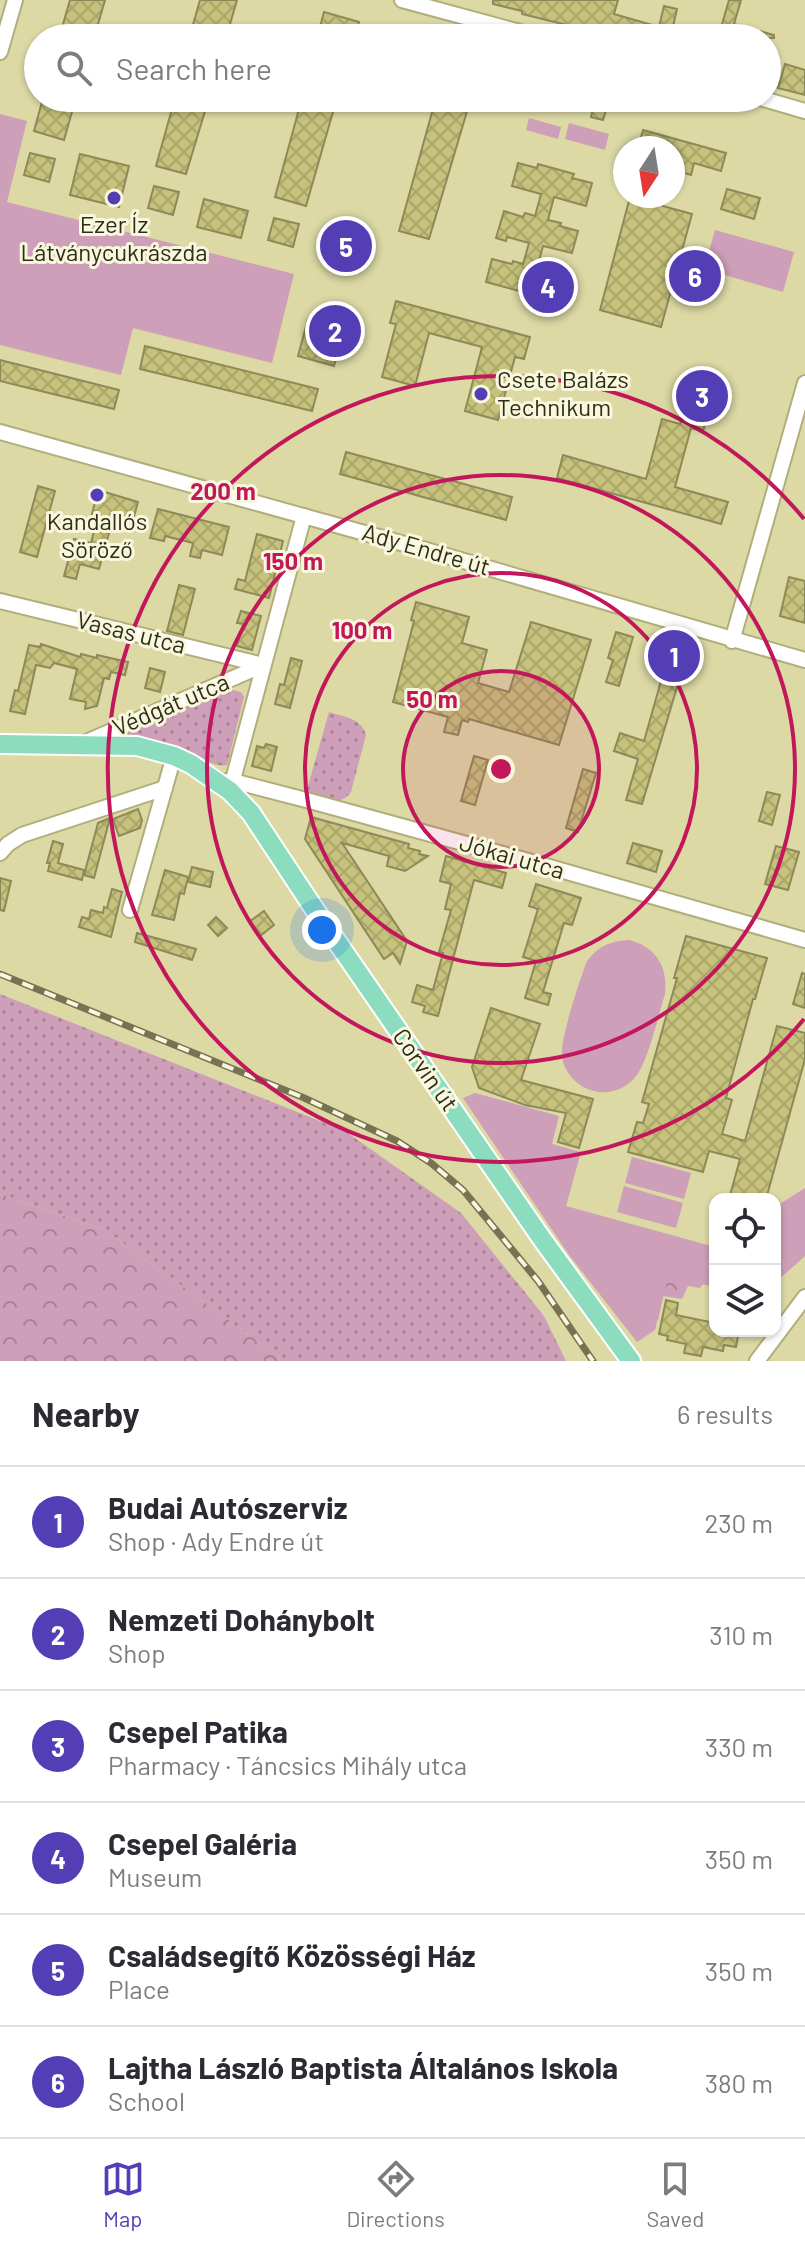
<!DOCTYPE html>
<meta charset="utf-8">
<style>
:root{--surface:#fff;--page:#f7f7f7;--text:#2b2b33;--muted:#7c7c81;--line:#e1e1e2;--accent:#533eb6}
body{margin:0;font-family:Barlow,sans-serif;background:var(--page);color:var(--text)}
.controls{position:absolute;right:24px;bottom:24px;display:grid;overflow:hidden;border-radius:16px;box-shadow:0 2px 6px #0004}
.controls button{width:72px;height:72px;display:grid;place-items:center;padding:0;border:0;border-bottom:2px solid var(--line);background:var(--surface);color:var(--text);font:40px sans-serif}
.compass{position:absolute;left:613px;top:136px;width:72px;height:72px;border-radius:50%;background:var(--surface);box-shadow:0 2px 6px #0004;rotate:192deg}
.you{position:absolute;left:322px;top:930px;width:28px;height:28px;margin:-20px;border:6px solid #fff;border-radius:50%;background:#1a73e8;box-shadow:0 0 0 12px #1a73e833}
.badge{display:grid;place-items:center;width:52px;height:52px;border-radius:50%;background:var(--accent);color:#fff;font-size:26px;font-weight:700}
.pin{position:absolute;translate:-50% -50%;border:4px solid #fff;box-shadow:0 2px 8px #0006}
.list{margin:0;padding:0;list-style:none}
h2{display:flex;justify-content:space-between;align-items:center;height:104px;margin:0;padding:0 32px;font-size:34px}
h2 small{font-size:26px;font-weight:400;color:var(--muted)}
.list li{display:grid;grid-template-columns:52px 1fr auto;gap:24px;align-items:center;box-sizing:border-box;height:112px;padding:0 32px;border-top:2px solid var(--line)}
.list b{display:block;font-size:30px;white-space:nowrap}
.list p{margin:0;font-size:26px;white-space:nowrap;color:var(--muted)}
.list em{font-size:26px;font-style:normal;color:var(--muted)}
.icon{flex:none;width:44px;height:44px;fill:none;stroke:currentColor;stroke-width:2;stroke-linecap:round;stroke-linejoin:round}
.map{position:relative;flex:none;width:805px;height:1361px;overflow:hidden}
.search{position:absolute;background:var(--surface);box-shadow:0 2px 6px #0004;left:24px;right:24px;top:24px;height:88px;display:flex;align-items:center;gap:20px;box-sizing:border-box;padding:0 28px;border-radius:44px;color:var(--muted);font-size:30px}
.sheet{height:776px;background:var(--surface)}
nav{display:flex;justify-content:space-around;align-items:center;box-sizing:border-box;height:112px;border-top:2px solid var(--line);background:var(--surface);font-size:22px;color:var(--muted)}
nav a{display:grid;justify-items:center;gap:4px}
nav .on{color:var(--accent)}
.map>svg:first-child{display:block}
.grass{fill:url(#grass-dots)}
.forest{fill:url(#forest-crowns)}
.park{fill:#ce9fb8}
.building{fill:url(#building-cross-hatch);stroke:#8d8a59;stroke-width:2}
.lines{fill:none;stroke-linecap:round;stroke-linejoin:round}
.minor-casing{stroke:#b1ae7c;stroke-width:18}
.major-casing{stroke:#fff;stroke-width:22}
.minor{stroke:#fff;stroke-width:14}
.major{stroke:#8cdcbf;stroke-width:18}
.rail-casing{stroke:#757352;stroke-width:7}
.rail{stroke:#f9f8de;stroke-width:4;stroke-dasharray:12;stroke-linecap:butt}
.ring{fill:none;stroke:#c2185b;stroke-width:4}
.poi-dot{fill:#533eb6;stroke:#f9f8de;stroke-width:3}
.labels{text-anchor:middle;stroke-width:6;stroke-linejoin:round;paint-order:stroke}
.poi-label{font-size:24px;fill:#2e2d18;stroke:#f9f8de}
.street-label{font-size:24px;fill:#2e2d18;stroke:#f9f8de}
.centre{fill:#c2185b;stroke:#f9f8de;stroke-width:4}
.ring-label{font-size:24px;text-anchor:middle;font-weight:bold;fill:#c2185b;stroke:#f9f8de;stroke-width:6;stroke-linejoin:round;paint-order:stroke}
</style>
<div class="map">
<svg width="805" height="1361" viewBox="0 0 805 1361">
<defs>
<pattern id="grass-dots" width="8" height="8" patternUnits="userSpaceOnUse" patternTransform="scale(2)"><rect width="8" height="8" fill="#ce9fb8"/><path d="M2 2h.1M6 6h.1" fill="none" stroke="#a88295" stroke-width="1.8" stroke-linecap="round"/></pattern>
<pattern id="forest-crowns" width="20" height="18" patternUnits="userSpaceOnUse" patternTransform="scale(2)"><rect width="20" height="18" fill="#ce9fb8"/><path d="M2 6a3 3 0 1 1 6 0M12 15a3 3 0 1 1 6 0" fill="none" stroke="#a88295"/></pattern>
<pattern id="building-cross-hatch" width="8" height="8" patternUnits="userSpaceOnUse" patternTransform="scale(2)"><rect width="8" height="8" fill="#c6c17b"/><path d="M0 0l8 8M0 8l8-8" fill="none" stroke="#aaa66a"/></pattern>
</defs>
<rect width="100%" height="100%" fill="#dcd9a5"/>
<g class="grass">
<path d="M225,688L241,692L244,697L227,765C214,768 205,758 192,753C171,745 146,743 124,738L121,735V733Z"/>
<path d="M329,712C344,717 362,718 366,735L351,792C340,808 321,797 306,793Z"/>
<path d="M0,994L345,1131L461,1213L544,1316L566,1361H279L280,1357L105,1230L0,1194Z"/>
</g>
<g class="forest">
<path d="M0,1194L105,1230L280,1357L279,1361H0Z"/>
<path d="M650,1270L709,1276L700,1288L688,1286L682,1299L663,1296L658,1320L621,1307Z"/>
</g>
<g class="park">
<path d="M0,114L27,121L7,202L294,274L272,363L133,328L121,375L0,345Z"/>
<path d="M529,118L561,127L558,139L526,130Z"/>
<path d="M569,123L609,134L605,150L565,139Z"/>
<path d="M715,230L794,252L783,292L704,269Z"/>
<path d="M629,940C656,947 668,966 665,994C658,1016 649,1058 637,1075C628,1087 613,1094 599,1092C580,1090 564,1074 562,1056C560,1039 580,979 587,961C599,946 610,941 629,940Z"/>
<path d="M475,1093L559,1116L552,1144L581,1152L566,1206L715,1247V1287L668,1277L655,1330L637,1342L569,1255L463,1098Z"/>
<path d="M632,1157L691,1173L684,1199L625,1183Z"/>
<path d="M624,1186L683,1203L676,1228L617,1212Z"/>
<path d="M805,1188V1256L775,1283V1207Z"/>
</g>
<g class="building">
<path d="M70,0H105L94,38H59Z"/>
<path d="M200,0H237L226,38H200L190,35Z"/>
<path d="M493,0H618L614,14L659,27L664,6L677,9L672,31L685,35V38H601L582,33L583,29L522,14V11L493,4Z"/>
<path d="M729,0H741L734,24L774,35V38H718Z"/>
<path d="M324,12L359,22L354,38H317Z"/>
<path d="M785,64L805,70V95L778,88Z"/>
<path d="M43,98H76L64,140L34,131Z"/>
<path d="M175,98H209L186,174L156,166Z"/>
<path d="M302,98H337L306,206L275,197Z"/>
<path d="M436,98H471L429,239L399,231Z"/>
<path d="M527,98H567L564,111L526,102Z"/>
<path d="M594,104L607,107L603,120L591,117Z"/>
<path d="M643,130L726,153L721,171L694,163L691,175L675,170L678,159L673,157V148H638Z"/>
<path d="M30,153L55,159L49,182L24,175Z"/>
<path d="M80,154L129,166L119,207L70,195Z"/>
<path d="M518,163L537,168L538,164L574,174L572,178L592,183L586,206L554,197L548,220L561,223L560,226L578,231L572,253L543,246L537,268L549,272L548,275L565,279L559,302L486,282L492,259L512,264L513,261L523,264L529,243L507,237L506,241L496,238L504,211L523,217L525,213L535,216L541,194L512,186Z"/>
<path d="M154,186L179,192L173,215L148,208Z"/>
<path d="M727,189L760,198L754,219L721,209Z"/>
<path d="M630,197L692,214L661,327L600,310Z"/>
<path d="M204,199L248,211L241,238L197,227Z"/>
<path d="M274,218L299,224L293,247L268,240Z"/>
<path d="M330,232L367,242L360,270L323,261Z"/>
<path d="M396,301L530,337L524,359L515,357L498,420L465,411L482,347L429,333L415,386L382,377L396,324L390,323Z"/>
<path d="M308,319L343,328L334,366L298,356Z"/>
<path d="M145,346L318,389L312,411L140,369Z"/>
<path d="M0,360L119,390L114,409L0,381Z"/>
<path d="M692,383L715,389L703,431L691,428L675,487L728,502L721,524L557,478L563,455L646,479L662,419L680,424Z"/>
<path d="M346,452L512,497L506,520L340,474Z"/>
<path d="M38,486L55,491L37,557L20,552Z"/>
<path d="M98,490L138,502L133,520L114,515L99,569L80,564L76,579L64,576L74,539L91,543L96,523L90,522Z"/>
<path d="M158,509L229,527L222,555L202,550L200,558L190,556L193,543L165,536L164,541L150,538Z"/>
<path d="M257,534L283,541L269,598L235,589L238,579L245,581Z"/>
<path d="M789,577L805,581V623L780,616Z"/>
<path d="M179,585L195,589L183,635L167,631Z"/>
<path d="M416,602L469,617L462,643L487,650L478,683L509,692L531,622L591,640L559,745L469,719L468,722L462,720L458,735L444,732L448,717L393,702L414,621L411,620Z"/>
<path d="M241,611L261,616L252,650L237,646L243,624L237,623Z"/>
<path d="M616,632L633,637L619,686L606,682L613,660L608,658Z"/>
<path d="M41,644L80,657L81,654L97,658V655L128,662L125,675L111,672L109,679L104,678L97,706L85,709L86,702L70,699L77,669L54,663L50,668L36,665L25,714L10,711L15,690L18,691L29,645L40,647Z"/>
<path d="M670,649L687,654L642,804L626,800L638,759L614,751L620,733L644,741L663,674L651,671L655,655L667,659Z"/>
<path d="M291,658L302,661L290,708L275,704L280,684L284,685Z"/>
<path d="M150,668L165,672L160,692L145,688Z"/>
<path d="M266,744L277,747L271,771L252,766L257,746L264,748Z"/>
<path d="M474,756L488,760L475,805L461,801Z"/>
<path d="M583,769L596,773L578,832L566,828Z"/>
<path d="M767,792L780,795L772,825L759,821Z"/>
<path d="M138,809L142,820L140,828L119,836L113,819Z"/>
<path d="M311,817L409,844L408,848L420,851L419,854L428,856L405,871L387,866L389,856L342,843L407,941L400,964L393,953L384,959L305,839Z"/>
<path d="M110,818L94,878L84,875L98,823Z"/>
<path d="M53,841L63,844L58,863L84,870L82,880L48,871L50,863H47Z"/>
<path d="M633,843L662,851L656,872L627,863Z"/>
<path d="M776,846L799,852L788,890L765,884Z"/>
<path d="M446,856L506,873L502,888L474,880L438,1016L423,1012L425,1006L412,1002L417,985L433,990L443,953L439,952L451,910L445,909L451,884L440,881Z"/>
<path d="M192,867L213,872L210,887L188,882Z"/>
<path d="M165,870L188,877L184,894L180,893L174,920L152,915Z"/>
<path d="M0,878L11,881L4,911L0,910Z"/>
<path d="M536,884L581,898L572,925L564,923L543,992L551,994L548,1005L525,998L536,961L523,957L538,909L529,906Z"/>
<path d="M112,889L122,892L111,937L79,927L82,917L89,919L91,910L103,913L104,907L107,908Z"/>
<path d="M264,911L274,925L260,936L249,922Z"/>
<path d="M216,917L227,928L218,936L208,925Z"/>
<path d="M137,933L196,949L192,960L135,942Z"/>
<path d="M686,936L767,958L755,999H753L726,1098L732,1100L722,1134L745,1141L777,1026L805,1033V1059L766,1199H729L740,1159L709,1151L703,1172L628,1152L637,1122L643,1123L649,1104L642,1102L677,978H674Z"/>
<path d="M802,973L805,974V1008L793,1004Z"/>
<path d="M491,1008L540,1024L521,1080L593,1099L579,1148L558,1142L566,1113L525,1105L479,1088L472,1067Z"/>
<path d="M666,1300L678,1303L676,1315L715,1323V1331H739L736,1347L724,1345L723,1351L703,1347L701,1356L684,1353L686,1344L667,1340L668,1336L659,1334Z"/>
</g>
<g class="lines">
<g class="minor-casing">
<g id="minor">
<path d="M402,0L542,38"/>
<path d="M0,52L15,0"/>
<path d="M760,98L805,111"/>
<path d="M0,432L426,550L805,660"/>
<path d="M0,601L263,665"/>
<path d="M732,641L805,383"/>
<path d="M84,743L263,665"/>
<path d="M218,782L233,781L310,801L532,862L805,940"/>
<path d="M231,787L304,516"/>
<path d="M0,853L8,844L22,835L165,788"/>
<path d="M130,910L174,756"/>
<path d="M757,1361L805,1297"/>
</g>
</g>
<g class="major-casing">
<path id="major" d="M0,744L137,746L174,756L191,764L230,791L251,813L313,907L542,1239L631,1361"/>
</g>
<use href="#minor" class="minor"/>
<use href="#major" class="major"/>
<g class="rail-casing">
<path id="rail" d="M0,974L302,1097L397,1141L431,1163L463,1190L538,1281L593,1361"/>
</g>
<use href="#rail" class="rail"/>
</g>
<circle cx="501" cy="769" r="98" fill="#c2185b" fill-opacity=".12"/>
<g class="ring">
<circle cx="501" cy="769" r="98"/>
<circle cx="501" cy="769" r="196"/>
<circle cx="501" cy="769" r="294"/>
<path d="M804 1019A393 393 0 1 1 804 519"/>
</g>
<g class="poi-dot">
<circle cx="114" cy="198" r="8"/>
<circle cx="481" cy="394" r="8"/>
<circle cx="97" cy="495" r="8"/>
</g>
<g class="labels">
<g class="poi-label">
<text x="114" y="233">Ezer Íz<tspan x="114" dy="28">Látványcukrászda</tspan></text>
<text x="497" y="388" text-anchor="start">Csete Balázs<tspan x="497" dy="28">Technikum</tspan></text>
<text x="97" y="530">Kandallós<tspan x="97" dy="28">Söröző</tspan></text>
</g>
<g class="street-label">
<text transform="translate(426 550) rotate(16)" y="8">Ady Endre út</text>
<text transform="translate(131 633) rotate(14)" y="8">Vasas utca</text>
<text transform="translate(171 705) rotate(-23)" y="8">Védgát utca</text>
<text transform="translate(512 857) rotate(16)" y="8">Jókai utca</text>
<text transform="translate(425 1070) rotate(55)" y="8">Corvin út</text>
</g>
</g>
<circle cx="501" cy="769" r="12" class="centre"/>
<g class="ring-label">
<text x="223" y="500">200 m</text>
<text x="293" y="570">150 m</text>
<text x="362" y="639">100 m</text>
<text x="432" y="708">50 m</text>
</g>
</svg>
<div class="controls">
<button><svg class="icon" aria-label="locate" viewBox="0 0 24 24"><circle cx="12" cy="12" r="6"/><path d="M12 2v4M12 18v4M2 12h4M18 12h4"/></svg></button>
<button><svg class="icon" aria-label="layers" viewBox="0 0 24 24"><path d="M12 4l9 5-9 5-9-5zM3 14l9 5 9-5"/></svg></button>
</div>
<svg class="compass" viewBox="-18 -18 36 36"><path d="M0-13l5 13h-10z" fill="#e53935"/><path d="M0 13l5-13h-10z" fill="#7c7c81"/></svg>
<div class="you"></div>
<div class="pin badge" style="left:674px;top:656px">1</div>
<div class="pin badge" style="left:335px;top:331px">2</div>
<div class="pin badge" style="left:702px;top:396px">3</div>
<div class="pin badge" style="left:548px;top:287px">4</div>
<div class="pin badge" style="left:346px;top:246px">5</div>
<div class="pin badge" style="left:695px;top:276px">6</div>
<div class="search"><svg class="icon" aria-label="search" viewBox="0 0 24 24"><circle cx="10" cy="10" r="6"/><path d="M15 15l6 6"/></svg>Search here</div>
</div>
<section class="sheet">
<h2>Nearby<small>6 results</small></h2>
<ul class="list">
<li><span class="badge">1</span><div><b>Budai Autószerviz</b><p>Shop · Ady Endre út</p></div><em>230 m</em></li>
<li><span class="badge">2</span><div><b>Nemzeti Dohánybolt</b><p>Shop</p></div><em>310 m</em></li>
<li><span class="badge">3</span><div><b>Csepel Patika</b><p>Pharmacy · Táncsics Mihály utca</p></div><em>330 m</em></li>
<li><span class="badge">4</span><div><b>Csepel Galéria</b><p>Museum</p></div><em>350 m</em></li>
<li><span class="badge">5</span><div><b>Családsegítő Közösségi Ház</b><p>Place</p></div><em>350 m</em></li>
<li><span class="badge">6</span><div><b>Lajtha László Baptista Általános Iskola</b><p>School</p></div><em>380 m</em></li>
</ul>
</section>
<nav>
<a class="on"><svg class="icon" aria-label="map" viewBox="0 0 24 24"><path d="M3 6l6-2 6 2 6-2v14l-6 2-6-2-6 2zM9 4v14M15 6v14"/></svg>Map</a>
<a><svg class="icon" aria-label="directions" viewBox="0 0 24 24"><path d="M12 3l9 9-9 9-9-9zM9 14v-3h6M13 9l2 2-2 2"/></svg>Directions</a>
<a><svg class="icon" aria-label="saved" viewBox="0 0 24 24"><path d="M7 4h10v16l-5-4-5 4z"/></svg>Saved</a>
</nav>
